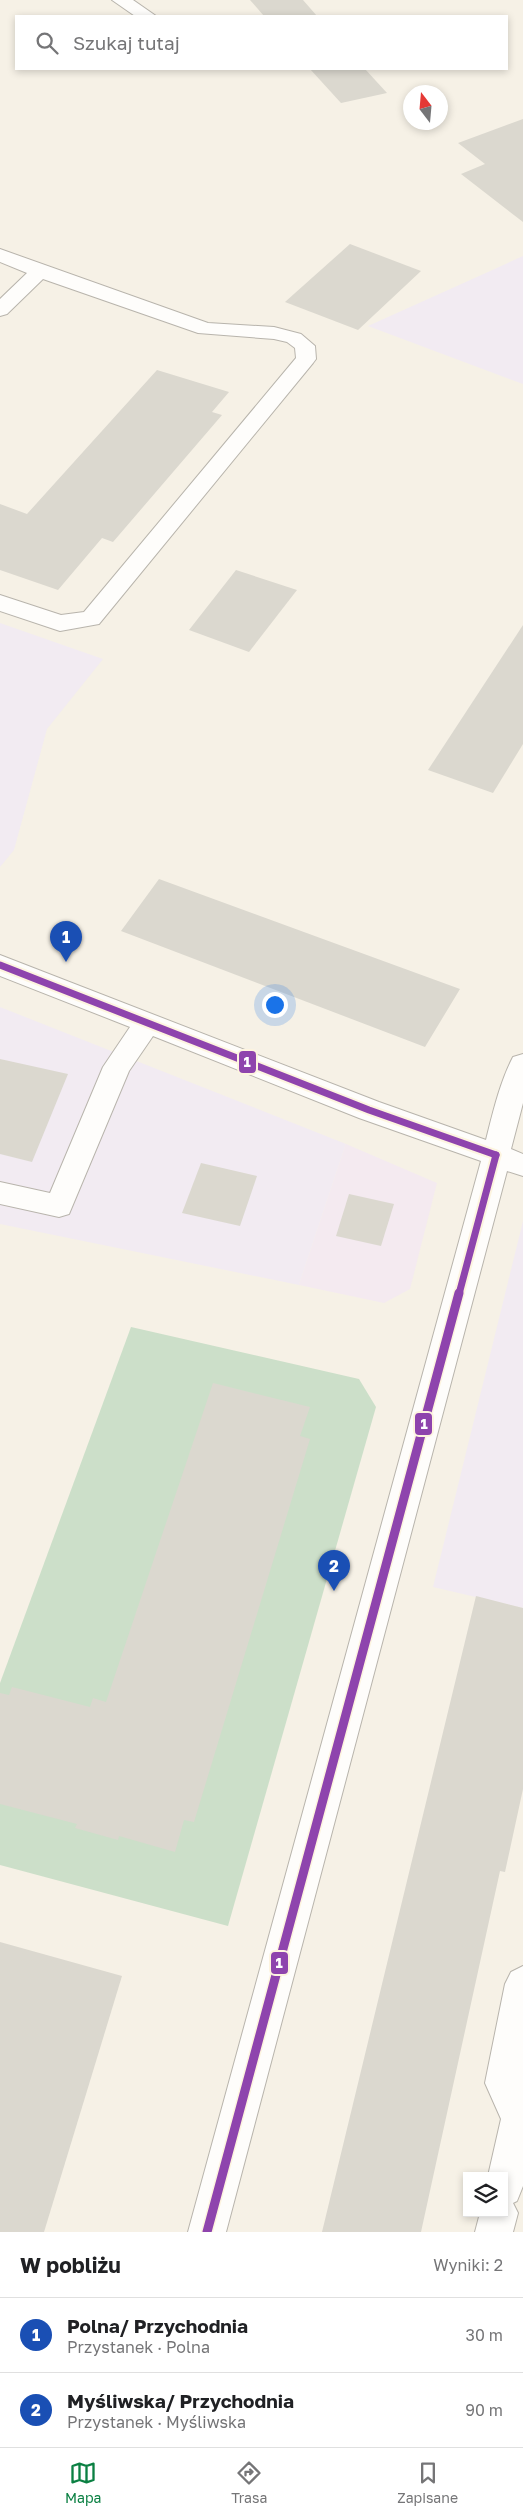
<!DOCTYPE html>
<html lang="pl">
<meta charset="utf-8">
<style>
:root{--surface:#fff;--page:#f6f6f6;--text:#202124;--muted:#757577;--line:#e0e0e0;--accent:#0b8043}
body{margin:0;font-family:"Golos Text",sans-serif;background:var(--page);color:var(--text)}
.controls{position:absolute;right:15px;bottom:15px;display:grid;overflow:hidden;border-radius:0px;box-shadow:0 2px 8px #0003}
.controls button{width:45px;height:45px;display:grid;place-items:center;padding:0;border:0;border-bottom:1px solid var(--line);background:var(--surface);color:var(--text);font:25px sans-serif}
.compass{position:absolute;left:403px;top:85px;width:45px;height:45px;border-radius:50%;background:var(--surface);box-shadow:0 2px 8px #0003;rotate:344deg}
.you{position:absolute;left:274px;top:1004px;width:18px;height:18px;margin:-12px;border:4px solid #fff;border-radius:50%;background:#1a73e8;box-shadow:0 0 0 8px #1a73e833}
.badge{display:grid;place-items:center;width:32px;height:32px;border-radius:50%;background:var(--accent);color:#fff;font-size:16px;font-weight:700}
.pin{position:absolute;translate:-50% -41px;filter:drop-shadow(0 1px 2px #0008)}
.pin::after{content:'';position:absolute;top:26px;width:18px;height:15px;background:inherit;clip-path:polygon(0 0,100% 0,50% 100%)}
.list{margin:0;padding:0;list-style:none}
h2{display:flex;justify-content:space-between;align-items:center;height:65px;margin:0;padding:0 20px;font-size:21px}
h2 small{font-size:16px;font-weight:400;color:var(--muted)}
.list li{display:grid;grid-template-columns:32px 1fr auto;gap:15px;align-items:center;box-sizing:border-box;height:75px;padding:0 20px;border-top:1px solid var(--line)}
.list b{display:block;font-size:19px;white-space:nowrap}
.list p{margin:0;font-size:16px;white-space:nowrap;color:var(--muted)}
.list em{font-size:16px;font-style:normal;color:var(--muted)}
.icon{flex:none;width:28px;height:28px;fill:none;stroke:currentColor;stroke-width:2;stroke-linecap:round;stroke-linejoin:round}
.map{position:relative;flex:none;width:523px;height:2232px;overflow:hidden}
.search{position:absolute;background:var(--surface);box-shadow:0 2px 8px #0003;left:15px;right:15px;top:15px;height:55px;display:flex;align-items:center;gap:12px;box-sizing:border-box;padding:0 18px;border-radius:0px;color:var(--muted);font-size:19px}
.sheet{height:215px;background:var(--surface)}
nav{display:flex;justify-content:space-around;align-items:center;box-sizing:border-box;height:70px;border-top:1px solid var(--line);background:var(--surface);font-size:14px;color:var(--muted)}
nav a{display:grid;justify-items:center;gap:2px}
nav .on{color:var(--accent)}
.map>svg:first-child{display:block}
.commercial{fill:#f2ebf2}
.industrial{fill:#f4eaf0}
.green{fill:#ccdfc9}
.building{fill:#dbd8cf}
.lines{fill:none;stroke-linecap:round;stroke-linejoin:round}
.minor-casing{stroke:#b8b4ac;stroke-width:2}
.minor{fill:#fefdfb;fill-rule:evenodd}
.bus-1-far1-casing{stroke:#fdf4df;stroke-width:11}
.bus-1-casing{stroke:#fdf4df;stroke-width:12}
.bus-1-far1{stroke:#8e44ad;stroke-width:7}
.bus-1{stroke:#8e44ad;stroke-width:9}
.line-badge{stroke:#fdf4df;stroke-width:2}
.badge-label{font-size:14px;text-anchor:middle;font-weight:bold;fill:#fff}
</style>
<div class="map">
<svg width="523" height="2232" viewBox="0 0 523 2232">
<rect width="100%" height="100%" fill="#f6f1e6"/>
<g class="commercial">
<path d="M523,256V384L368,326L488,272Z"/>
<path d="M0,623L103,659L47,729L14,850L0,867Z"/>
<path d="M0,1007L346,1144L299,1285L0,1224Z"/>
<path d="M523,1221V1608L433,1587Z"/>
</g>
<path class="industrial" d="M346,1144L437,1183L410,1289L384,1303L299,1285Z"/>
<path class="green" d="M131,1327L359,1379L376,1407L228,1926L0,1865V1683Z"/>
<g class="building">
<path d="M250,0H303L317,16H264Z"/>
<path d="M310,69H365L387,93L341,103Z"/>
<path d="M523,119V222L461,174L485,164L458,143Z"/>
<path d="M350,244L421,271L358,330L285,302Z"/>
<path d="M157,370L229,392L212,412L222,415L113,542L102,538L58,590L0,570V504L27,514Z"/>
<path d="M236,570L297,590L249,652L189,630Z"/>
<path d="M523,625V744L493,793L428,770Z"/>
<path d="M159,879L323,939L460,989L425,1047L121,931Z"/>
<path d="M0,1059L68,1074L32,1162L0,1154Z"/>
<path d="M201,1163L257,1176L240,1226L182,1213Z"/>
<path d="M349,1194L394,1204L381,1246L336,1236Z"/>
<path d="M213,1383L310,1407L300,1436L310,1439L194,1822L184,1820L175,1852L119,1836L118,1840L75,1828L77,1824L0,1804V1693L9,1695L12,1687L90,1707L93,1698L106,1702Z"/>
<path d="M476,1596L523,1608V1789L505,1872L500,1871L421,2232H322Z"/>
<path d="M0,1942L122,1976L44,2232H0Z"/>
</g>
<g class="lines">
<g class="minor-casing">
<g id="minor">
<path d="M112,0H133L156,16H135Z"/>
<path d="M0,249L208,323L274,327L301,334L315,346L316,359L313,363L99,624L60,631L0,611V595L61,615L84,612L296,358L295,348L287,342L274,339L198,333L43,279L7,314L0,316V299L27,273L0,262Z"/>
<path d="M0,955L379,1102L486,1140C493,1112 500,1082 513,1057L523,1054V1103L511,1149L523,1154V1176L507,1171L226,2232H188L481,1161L359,1118L153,1036L129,1071L69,1214L59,1217L0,1204V1182L50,1193L103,1067L130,1027L0,976Z"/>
<path d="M523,1966V2186L517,2201L513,2203L518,2213L513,2232H475L480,2213H504V2176H488L501,2119L485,2083L505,1984L511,1972Z"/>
</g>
</g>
<use href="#minor" class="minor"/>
<g class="bus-1-far1-casing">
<g id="bus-1-far1">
<path d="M0,965L369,1110L496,1155"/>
<path d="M459,1294L496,1155"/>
</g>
</g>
<g class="bus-1-casing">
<path id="bus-1" d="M207,2232L459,1293"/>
</g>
<use href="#bus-1-far1" class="bus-1-far1"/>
<use href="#bus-1" class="bus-1"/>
</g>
<g class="line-badge">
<rect x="238" y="1050" width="19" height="24" rx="5" fill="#8e44ad"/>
<rect x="414" y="1412" width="19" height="24" rx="5" fill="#8e44ad"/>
<rect x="270" y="1951" width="19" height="24" rx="5" fill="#8e44ad"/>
</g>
<g class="badge-label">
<text x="247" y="1067">1</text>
<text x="424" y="1429">1</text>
<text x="279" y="1968">1</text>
</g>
</svg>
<div class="controls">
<button><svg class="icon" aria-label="layers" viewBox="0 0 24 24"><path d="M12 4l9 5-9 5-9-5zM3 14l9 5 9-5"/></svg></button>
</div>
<svg class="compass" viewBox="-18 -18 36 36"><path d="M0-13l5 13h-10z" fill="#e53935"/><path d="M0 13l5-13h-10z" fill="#757577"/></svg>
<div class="you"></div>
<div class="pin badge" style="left:66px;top:962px;background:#1a4fb4">1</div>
<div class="pin badge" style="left:334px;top:1591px;background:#1a4fb4">2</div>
<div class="search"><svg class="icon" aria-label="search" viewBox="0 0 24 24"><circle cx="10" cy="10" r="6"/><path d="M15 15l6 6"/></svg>Szukaj tutaj</div>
</div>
<section class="sheet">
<h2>W pobliżu<small>Wyniki: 2</small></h2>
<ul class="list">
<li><span class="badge" style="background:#1a4fb4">1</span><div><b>Polna/ Przychodnia</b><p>Przystanek · Polna</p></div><em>30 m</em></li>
<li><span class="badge" style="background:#1a4fb4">2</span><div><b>Myśliwska/ Przychodnia</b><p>Przystanek · Myśliwska</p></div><em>90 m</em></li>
</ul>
</section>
<nav>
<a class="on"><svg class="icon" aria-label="map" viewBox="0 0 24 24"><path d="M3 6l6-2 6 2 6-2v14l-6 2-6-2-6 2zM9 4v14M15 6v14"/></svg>Mapa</a>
<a><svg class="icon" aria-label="directions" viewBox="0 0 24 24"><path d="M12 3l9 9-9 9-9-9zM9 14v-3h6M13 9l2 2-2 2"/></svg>Trasa</a>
<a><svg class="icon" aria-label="saved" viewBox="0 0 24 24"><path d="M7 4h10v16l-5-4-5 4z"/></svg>Zapisane</a>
</nav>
